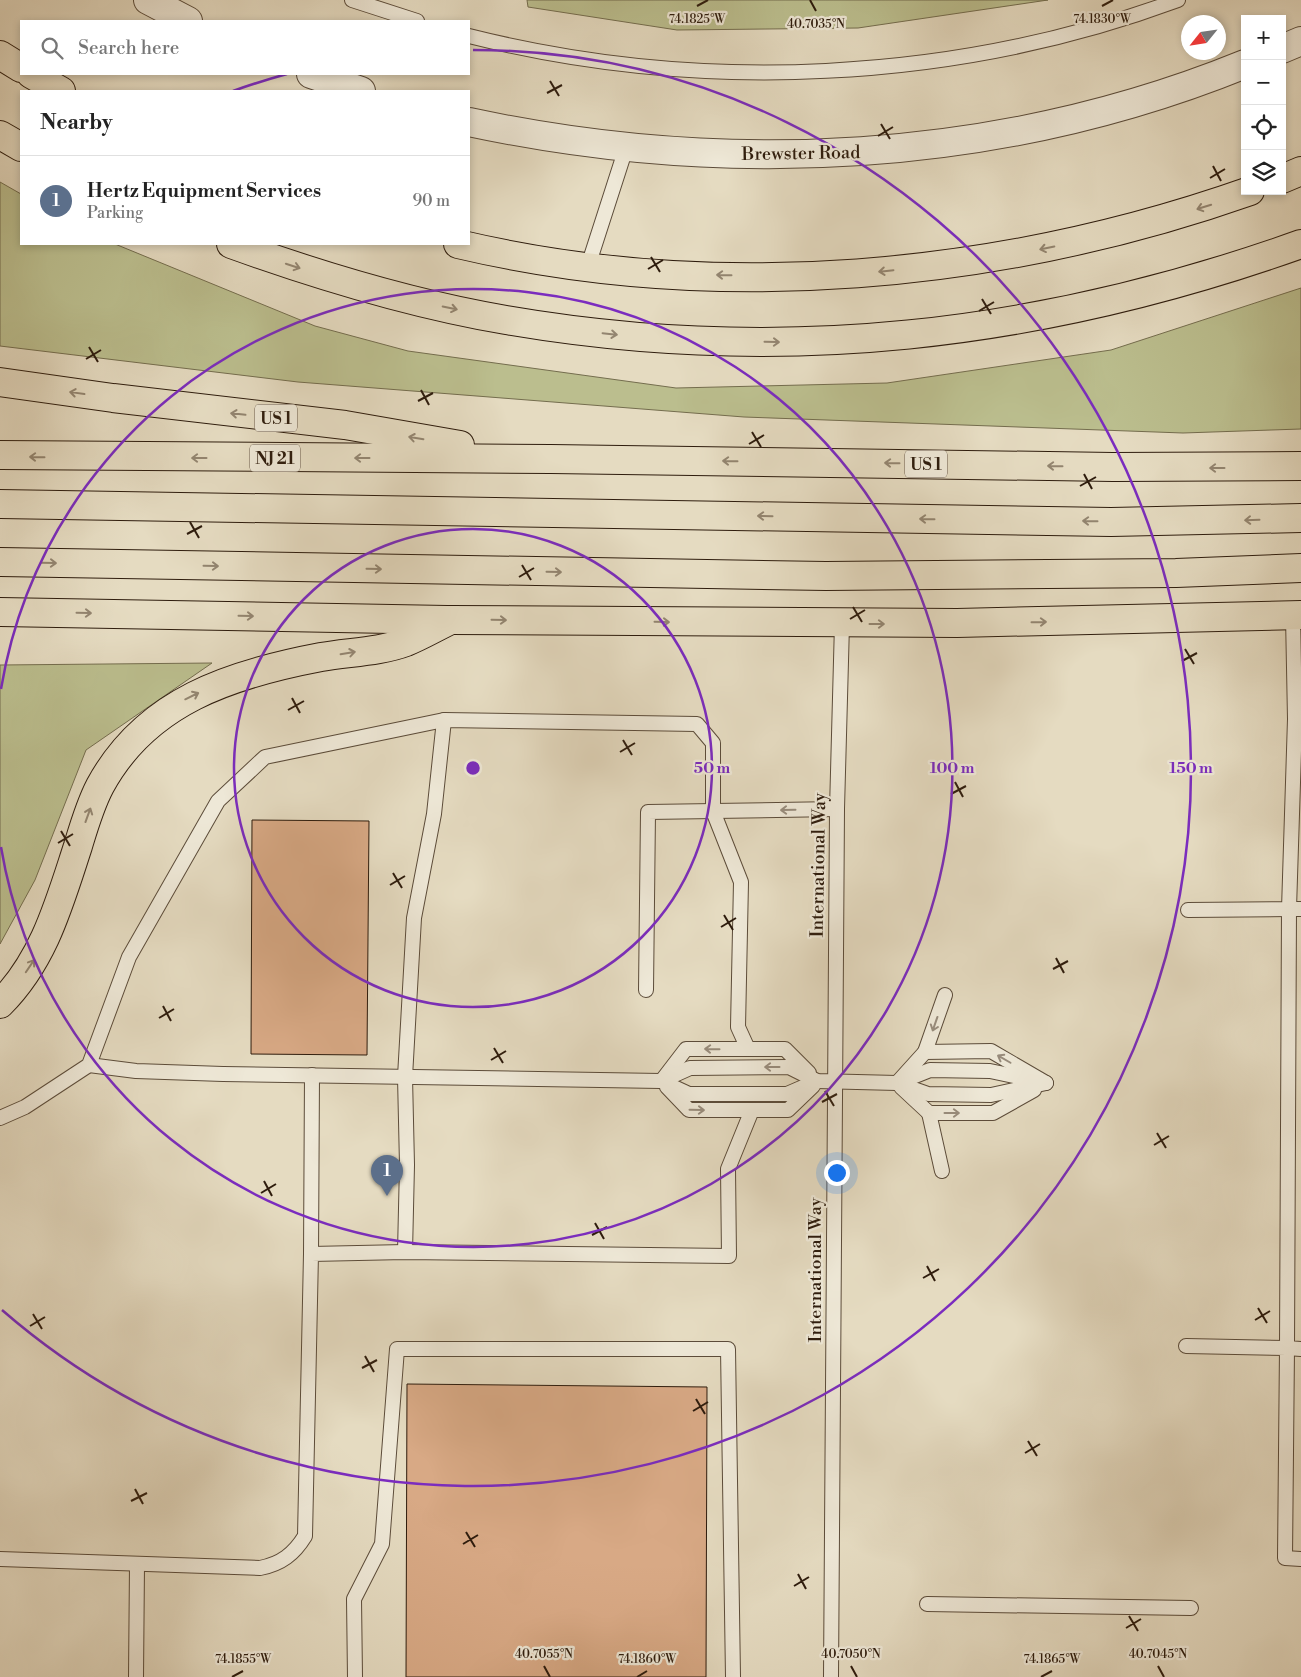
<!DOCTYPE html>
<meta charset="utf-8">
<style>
:root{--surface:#fff;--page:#f6f6f6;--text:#222;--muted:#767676;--line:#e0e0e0;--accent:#d93025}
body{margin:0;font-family:"Libre Bodoni",serif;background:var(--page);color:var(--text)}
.controls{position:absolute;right:15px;top:15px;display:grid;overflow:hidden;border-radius:0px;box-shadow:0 2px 8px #0003}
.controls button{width:45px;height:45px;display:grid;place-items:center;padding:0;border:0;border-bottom:1px solid var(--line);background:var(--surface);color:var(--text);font:25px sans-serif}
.compass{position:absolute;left:1181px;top:15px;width:45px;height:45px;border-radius:50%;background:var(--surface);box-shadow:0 2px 8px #0003;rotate:240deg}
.you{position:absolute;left:836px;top:1172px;width:18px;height:18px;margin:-12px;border:4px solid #fff;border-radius:50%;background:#1a73e8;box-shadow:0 0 0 8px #1a73e833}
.badge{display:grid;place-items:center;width:32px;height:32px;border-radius:50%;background:var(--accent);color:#fff;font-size:16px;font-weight:700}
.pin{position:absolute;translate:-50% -41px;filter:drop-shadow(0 1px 2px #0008)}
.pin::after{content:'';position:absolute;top:26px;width:18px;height:15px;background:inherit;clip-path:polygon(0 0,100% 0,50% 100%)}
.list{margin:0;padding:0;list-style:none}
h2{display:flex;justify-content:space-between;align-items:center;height:65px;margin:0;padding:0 20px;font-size:21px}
h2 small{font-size:16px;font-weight:400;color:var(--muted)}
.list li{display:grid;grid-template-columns:32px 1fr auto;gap:15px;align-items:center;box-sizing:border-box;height:90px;padding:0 20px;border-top:1px solid var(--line)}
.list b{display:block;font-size:19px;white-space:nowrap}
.list p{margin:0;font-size:16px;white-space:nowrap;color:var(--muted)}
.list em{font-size:16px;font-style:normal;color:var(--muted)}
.icon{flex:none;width:28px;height:28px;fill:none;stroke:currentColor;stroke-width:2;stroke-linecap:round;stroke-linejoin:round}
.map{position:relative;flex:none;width:1301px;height:1677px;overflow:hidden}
.search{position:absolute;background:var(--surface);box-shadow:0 2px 8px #0003;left:20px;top:20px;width:450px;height:55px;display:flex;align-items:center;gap:12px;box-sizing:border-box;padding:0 18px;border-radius:0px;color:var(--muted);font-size:19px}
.panel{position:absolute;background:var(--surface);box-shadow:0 2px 8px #0003;left:20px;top:90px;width:450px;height:155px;border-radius:0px}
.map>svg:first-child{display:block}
.green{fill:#bbbe8e;stroke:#746d4e}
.building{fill:#d8a985;stroke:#2e1c0d}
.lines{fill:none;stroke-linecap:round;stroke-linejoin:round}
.service-casing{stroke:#5c4c3a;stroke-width:16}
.tertiary-casing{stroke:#5c4c3a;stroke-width:30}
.trunk-casing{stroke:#2e1c0d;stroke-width:30}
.motorway-casing{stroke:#2e1c0d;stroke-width:30}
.service{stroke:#eee8d7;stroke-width:14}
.tertiary{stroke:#eee8d7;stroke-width:28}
.trunk{stroke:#e5dbc1;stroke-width:28}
.motorway{stroke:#e5dbc1;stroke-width:28}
.oneway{stroke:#938570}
.oneway2{stroke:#988c7c}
.ticks{fill:none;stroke:#2e1c0d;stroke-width:2}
.ring{fill:none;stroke:#7b2cbf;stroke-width:2.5}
.labels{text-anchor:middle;stroke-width:4.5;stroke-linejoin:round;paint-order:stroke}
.shield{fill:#eee8d7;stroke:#68594a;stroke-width:1}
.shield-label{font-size:16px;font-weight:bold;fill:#2e1c0d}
.street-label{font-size:18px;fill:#2e1c0d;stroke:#eee8d7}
.ticks-label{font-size:12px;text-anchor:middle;fill:#2e1c0d;stroke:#eee8d7;stroke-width:4.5;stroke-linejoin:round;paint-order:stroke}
.centre{fill:#7b2cbf;stroke:#eee8d7;stroke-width:2.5}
.ring-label{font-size:15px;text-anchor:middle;font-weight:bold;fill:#7b2cbf;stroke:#eee8d7;stroke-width:4.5;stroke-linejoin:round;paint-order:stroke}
</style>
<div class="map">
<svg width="1301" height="1677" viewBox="0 0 1301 1677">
<rect width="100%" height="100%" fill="#e5dbc1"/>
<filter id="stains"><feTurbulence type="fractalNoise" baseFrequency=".004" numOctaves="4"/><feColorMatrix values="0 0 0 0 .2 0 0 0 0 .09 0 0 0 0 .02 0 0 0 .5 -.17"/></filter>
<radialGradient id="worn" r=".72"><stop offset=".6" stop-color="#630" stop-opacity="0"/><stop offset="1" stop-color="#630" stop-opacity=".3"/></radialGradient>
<g class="green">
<path d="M527,0H1048L858,28L677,30L528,7Z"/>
<path d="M0,182L21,194V244H115L315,326L408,351L676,388L887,383L1111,350L1301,288V429L1183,433L744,417L298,382L0,346Z"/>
<path d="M212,663L86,750L35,880L0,944V665Z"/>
</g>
<g class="building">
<path d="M252,820L369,821L367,1055L251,1054Z"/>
<path d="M407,1384L707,1387L706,1677H406Z"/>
</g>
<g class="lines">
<g class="service-casing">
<g id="service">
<path d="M352,0L417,21"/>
<path d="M469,36C700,94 954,83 1178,0"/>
<path d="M588,266L626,148"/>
<path d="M1293,616L1295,719"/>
<path d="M1301,909H1289L1287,1348L1301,1349"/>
<path d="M1188,910L1289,909L1295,719L1301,720"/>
<path d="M646,990L648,812L837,809"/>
<path d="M925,1052L945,995"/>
<path d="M89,1065L136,1071L223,1074L661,1081L689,1094H787L817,1081"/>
<path d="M663,1079L686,1049H785L809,1073"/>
<path d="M661,1081L690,1068L789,1067L817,1081L897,1083L928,1094L991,1095L1046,1083"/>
<path d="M900,1082L930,1070L990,1071L1033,1080"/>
<path d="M897,1083L925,1052L991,1051L1046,1083"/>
<path d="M667,1087L689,1110H788L813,1086"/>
<path d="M901,1087L929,1113H993L1034,1090"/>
<path d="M929,1113L942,1171"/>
<path d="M0,1118L25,1107L89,1065L129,957L218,801L265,757L444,720L697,724L713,743V811L741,882L738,1027L748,1049"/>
<path d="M405,1252L407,1165L405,1077L414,918L434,814L444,720"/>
<path d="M311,1254L312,1075"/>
<path d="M1186,1346L1287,1348L1285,1558L1301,1559"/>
<path d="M0,1559L260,1568C281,1564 294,1554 305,1536L311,1254L405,1252L729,1256L728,1169L752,1110"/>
<path d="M927,1604L1191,1608"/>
<path d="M136,1677L137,1565"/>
<path d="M355,1677L354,1599L382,1544L397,1349H728L733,1677"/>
<path d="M831,1677L837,809L842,624"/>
</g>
</g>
<g class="tertiary-casing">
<g id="tertiary">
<path d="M148,0L188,21"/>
<path d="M1282,49L1301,41"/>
<path d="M311,74L361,91"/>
<path d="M469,122C727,177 999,164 1245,64"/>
</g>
</g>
<g class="trunk-casing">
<path id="trunk" d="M451,620L957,623L1301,615"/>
</g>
<g class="motorway-casing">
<g id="motorway">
<path d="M0,55L21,68"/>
<path d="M31,74L61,91"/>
<path d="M0,135L21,147"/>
<path d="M1282,179L1301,171"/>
<path d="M231,244C320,276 412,304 506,320C780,367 1040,337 1301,244"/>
<path d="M458,244C717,305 1000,279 1250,191"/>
<path d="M0,382L113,398L345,425L460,445"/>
<path d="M0,455L551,459L1113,467L1301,466"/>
<path d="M0,504L1111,522L1301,518"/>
<path d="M0,562L826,576L1176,573L1301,568"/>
<path d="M0,612L447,620"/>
<path d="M0,1004C44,960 59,904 78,846C84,826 90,805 100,786C146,701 231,674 321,657C349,652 379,652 406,642C421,636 436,627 451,620"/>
</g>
</g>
<use href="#service" class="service"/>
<use href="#tertiary" class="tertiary"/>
<use href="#trunk" class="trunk"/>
<use href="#motorway" class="motorway"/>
</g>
<defs><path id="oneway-shaft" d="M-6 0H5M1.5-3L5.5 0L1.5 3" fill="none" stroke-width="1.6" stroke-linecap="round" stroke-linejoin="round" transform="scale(1.25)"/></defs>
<g class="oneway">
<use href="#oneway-shaft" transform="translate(1204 207) rotate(163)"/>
<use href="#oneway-shaft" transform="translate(1047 248) rotate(168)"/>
<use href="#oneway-shaft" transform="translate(293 266) rotate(18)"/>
<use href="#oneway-shaft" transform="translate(886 271) rotate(174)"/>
<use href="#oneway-shaft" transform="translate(724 275) rotate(-179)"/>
<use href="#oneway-shaft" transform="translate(450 308) rotate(12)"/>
<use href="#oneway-shaft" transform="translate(610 334) rotate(6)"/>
<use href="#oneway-shaft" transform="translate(772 342) rotate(1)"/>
<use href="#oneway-shaft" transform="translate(77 393) rotate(-172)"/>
<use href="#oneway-shaft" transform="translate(238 414) rotate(-174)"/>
<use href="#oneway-shaft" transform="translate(416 438) rotate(-171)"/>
<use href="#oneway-shaft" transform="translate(37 457) rotate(-179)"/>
<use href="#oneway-shaft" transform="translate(199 458) rotate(-180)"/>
<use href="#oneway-shaft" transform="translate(362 458) rotate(-180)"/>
<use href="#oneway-shaft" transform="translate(730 461) rotate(-179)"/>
<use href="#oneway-shaft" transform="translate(892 463) rotate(-179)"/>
<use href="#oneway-shaft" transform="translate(1055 466) rotate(-179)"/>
<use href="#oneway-shaft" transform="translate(1217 468) rotate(-180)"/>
<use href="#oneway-shaft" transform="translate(765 516) rotate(-179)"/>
<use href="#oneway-shaft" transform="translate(927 519) rotate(-179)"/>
<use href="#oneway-shaft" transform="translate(1252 520) rotate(178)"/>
<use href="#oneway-shaft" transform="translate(1090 521) rotate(-179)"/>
<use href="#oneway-shaft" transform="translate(49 563) rotate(1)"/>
<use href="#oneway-shaft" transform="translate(211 566) rotate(1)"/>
<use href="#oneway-shaft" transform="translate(374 569) rotate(1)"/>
<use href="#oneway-shaft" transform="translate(554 572) rotate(1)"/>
<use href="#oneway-shaft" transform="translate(84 613) rotate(1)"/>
<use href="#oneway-shaft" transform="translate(246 616) rotate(1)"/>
<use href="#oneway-shaft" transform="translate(499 620) rotate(1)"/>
<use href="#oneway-shaft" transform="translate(662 622) rotate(1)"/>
<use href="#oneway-shaft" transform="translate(1039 622) rotate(-1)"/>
<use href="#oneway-shaft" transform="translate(877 624)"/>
<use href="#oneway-shaft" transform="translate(348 653) rotate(-9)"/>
<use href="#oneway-shaft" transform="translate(192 696) rotate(-26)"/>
<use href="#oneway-shaft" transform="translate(88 815) rotate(-70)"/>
<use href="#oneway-shaft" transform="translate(30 966) rotate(-56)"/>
</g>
<g class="oneway2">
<use href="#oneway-shaft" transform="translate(788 810) rotate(179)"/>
<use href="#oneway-shaft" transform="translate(935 1024) rotate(109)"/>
<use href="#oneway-shaft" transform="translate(712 1049) rotate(-179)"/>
<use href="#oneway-shaft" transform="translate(1004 1059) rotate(-150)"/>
<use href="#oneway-shaft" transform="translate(772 1067) rotate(180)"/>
<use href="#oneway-shaft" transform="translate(697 1110) rotate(1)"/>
<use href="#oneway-shaft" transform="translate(952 1113)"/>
</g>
<path class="ticks" d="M810,0L816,11M697,6L708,0M1102,6L1113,0M550,81L559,96M547,93L562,85M881,124L890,139M878,136L893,127M1213,166L1221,181M1210,178L1225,169M651,257L660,272M648,269L663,260M982,299L991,314M979,311L994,302M89,347L98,362M86,359L101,350M421,390L429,405M418,401L433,393M752,432L761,447M749,444L764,435M1084,474L1092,489M1080,486L1096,477M190,522L199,538M187,534L202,526M522,565L531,580M519,577L534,568M853,607L862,622M850,619L865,610M1185,649L1194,664M1182,661L1197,653M292,698L300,713M288,710L304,701M623,740L632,755M620,752L635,743M955,782L963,797M951,794L966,786M61,831L70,846M58,843L73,834M393,873L402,888M390,885L405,876M724,915L733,930M721,927L736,918M1056,958L1064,973M1053,969L1068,961M163,1006L171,1021M159,1018L174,1009M494,1048L503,1063M491,1060L506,1051M825,1091L834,1106M822,1102L837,1094M1157,1133L1166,1148M1154,1145L1169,1136M264,1181L272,1196M261,1193L276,1184M595,1223L604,1239M592,1235L607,1227M927,1266L935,1281M923,1278L939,1269M1258,1308L1267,1323M33,1314L42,1329M1255,1320L1270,1311M30,1326L45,1317M365,1356L374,1372M362,1368L377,1360M696,1399L705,1414M693,1411L708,1402M1028,1441L1037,1456M1025,1453L1040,1444M135,1489L143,1504M131,1501L147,1493M466,1532L475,1547M463,1544L478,1535M798,1574L806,1589M794,1586L809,1577M1129,1616L1138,1631M1126,1628L1141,1619M544,1666L550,1677M851,1666L857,1677M1158,1666L1164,1677M232,1677L243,1671M637,1677L647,1671M1041,1677L1052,1671"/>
<g class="ring">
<circle cx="473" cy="768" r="239"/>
<path d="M1 689A479 479 0 1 1 1 847"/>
<path d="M233 91A718 718 0 0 1 287 74M473 50A718 718 0 1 1 2 1310"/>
</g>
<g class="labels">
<g class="shield">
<rect x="255" y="404.5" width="42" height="27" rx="4"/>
<rect x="250" y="444.5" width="50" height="27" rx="4"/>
<rect x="905" y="450.5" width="42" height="27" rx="4"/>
</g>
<g class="shield-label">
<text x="276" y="424">US 1</text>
<text x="275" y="464">NJ 21</text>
<text x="926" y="470">US 1</text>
</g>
<g class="street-label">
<text transform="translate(801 153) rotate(-1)" y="6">Brewster Road</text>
<text transform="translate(818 865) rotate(-89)" y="6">International Way</text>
<text transform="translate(815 1270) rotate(-90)" y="6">International Way</text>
</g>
</g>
<g class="ticks-label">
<text x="697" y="23">74.1825°W</text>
<text x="1102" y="23">74.1830°W</text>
<text x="816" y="28">40.7035°N</text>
<text x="544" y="1658">40.7055°N</text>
<text x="851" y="1658">40.7050°N</text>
<text x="1158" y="1658">40.7045°N</text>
<text x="243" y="1663">74.1855°W</text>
<text x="647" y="1663">74.1860°W</text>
<text x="1052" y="1663">74.1865°W</text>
</g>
<circle cx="473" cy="768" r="8" class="centre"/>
<g class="ring-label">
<text x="712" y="773">50 m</text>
<text x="952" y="773">100 m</text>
<text x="1191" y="773">150 m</text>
</g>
<rect width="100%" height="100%" filter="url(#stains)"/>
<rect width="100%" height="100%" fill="url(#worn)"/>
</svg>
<div class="controls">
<button>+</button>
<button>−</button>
<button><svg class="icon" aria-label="locate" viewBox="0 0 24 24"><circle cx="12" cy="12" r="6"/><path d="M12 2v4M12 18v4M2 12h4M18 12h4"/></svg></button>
<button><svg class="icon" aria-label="layers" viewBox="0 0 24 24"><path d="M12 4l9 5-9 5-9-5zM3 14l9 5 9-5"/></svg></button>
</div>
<svg class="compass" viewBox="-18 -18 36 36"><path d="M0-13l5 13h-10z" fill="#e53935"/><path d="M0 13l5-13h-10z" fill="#767676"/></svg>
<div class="you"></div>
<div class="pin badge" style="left:387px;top:1196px;background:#5c6f8a">1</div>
<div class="search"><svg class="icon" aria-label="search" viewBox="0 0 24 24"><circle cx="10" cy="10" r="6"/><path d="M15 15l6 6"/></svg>Search here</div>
<section class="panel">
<h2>Nearby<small></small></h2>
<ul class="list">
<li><span class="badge" style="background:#5c6f8a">1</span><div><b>Hertz Equipment Services</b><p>Parking</p></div><em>90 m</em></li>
</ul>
</section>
</div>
